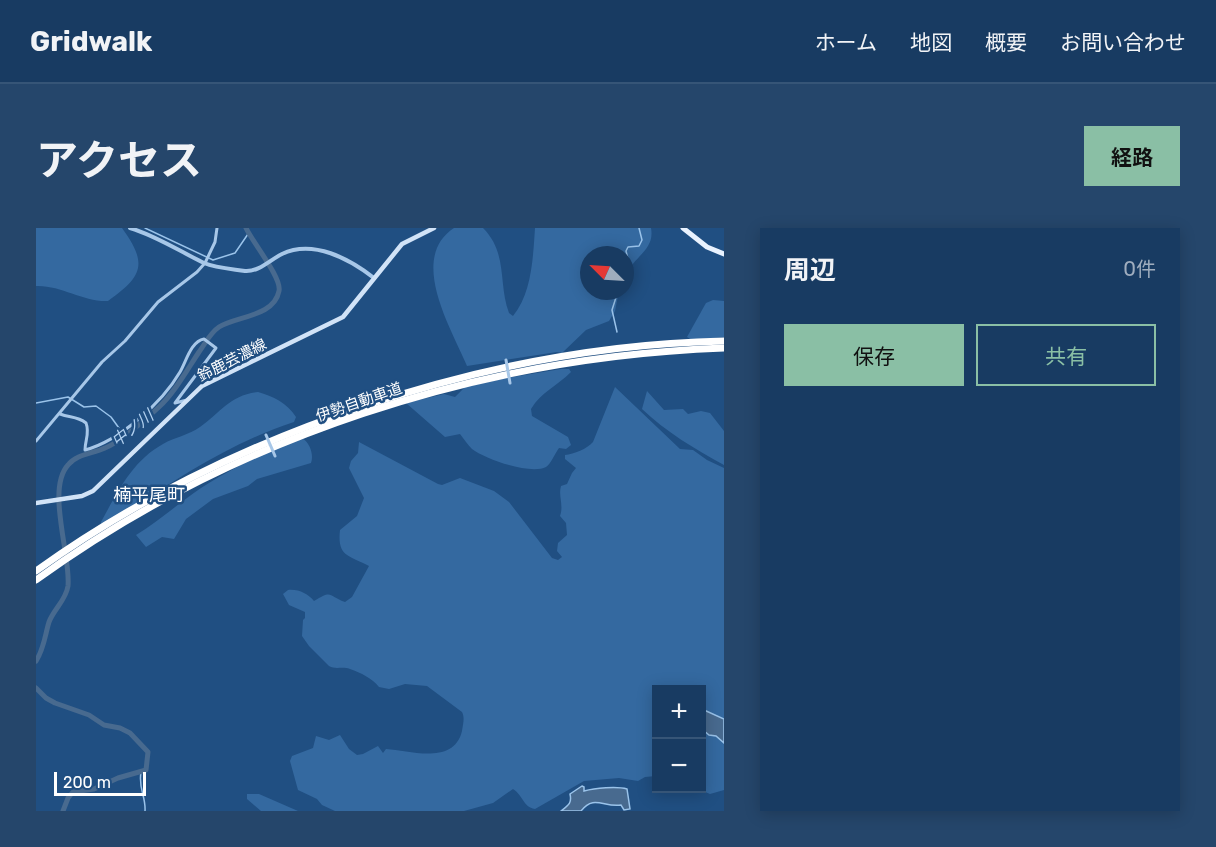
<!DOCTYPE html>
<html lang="ja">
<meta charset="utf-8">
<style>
:root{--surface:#183b62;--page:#25466b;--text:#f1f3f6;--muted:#9fadbe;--line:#365577;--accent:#8abfa5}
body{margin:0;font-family:Rubik,"Noto Sans JP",sans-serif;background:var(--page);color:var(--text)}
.controls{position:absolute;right:18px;bottom:18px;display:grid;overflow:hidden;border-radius:0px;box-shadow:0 3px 15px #0003}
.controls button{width:54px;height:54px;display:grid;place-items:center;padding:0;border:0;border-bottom:2px solid var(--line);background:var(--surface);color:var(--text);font:30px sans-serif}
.compass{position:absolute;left:544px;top:18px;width:54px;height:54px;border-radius:50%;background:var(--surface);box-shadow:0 3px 15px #0003;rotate:294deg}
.scale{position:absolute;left:18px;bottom:15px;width:92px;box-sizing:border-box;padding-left:6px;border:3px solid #fff;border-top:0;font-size:16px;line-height:21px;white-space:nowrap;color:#fff;-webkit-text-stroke:4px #204f82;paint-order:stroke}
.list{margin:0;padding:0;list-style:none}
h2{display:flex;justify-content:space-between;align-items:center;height:78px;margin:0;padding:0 24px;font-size:26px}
h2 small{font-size:20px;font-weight:400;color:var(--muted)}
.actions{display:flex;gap:12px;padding:18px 24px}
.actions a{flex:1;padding:14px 0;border:2px solid var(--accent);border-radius:0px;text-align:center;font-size:21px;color:var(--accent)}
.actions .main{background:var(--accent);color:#111}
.map{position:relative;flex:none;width:688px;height:583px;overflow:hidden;border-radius:0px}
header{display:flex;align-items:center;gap:36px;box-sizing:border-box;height:84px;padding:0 30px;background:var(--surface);border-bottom:2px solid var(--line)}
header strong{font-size:28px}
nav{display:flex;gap:33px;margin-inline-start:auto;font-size:21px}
.intro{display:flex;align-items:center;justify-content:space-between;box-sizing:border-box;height:144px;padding:0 36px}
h1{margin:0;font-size:42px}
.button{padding:15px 27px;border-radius:0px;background:var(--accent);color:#111;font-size:21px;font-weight:700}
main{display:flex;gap:36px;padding:0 36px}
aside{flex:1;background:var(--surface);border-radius:0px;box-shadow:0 3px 15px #0003}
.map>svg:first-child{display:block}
.green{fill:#3469a0}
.water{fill:#486a8f;stroke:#9ac3ea;stroke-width:1.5}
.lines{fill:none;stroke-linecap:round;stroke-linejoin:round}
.stream{stroke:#9ac3ea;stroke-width:1.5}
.river{stroke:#486a8f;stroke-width:5}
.minor{stroke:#a7c7e8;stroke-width:3}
.tertiary{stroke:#a7c7e8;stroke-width:4}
.secondary{stroke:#d1e3f7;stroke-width:4.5}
.primary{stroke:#e9f2fe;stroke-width:5}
.motorway{stroke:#fff;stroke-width:7}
.minor-bridge{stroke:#a7c7e8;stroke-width:3}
.labels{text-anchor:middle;stroke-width:5;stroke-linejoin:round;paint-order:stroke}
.street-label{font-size:15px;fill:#fff;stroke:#204f82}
.water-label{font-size:16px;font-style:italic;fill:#b2d1f0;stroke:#204f82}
.quarter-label{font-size:18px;fill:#fff;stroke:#204f82}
</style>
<header>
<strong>Gridwalk</strong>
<nav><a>ホーム</a><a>地図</a><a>概要</a><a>お問い合わせ</a></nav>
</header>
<div class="intro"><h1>アクセス</h1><a class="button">経路</a></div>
<main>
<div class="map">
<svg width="688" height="583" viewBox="0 0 688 583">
<rect width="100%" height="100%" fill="#204f82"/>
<g class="green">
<path d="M0,0H86C112,36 107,48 72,73C47,74 25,57 0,58Z"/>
<path d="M418,0H447C472,25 462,55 473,85L477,88C496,65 497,29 499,0H615C619,22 599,27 589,48V27H553V63H583L579,83L573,93L550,102L526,125L521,124L431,138C415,100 372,30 418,0Z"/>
<path d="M677,72L688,73V109L656,112L651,109L670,75Z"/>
<path d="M525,141H533L535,144C521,158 505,164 495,181L496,188L532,209L535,217L530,221L523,220C519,225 515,236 510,239C494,247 449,231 436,221C432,217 428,211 424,206L409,209L370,175L408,166L419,169L429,159L471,150Z"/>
<path d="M579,159L644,221L657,222L671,232L688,240V562L674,566L662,561L666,560V461H620V548L609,549L602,553L583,550L548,553L499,581C487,579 487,567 477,561L457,575L428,583H299L286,577L281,571L262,562L254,533L256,528L277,520L280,508L293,512L304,507L313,521L321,527L327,526L342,518L347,525L350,521C375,523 418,537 426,503C427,496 429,490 426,484L391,458L369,456L353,461L343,459C336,450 325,445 314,441C306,438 300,442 293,438L273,418L266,408L267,392L269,390V384L253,377L247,366L252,362C263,361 272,366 278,373C297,361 292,368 309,374L316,369L333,338C313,327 301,329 304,302L321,288L328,270L313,240L315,233L322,225L323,214L402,256L406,257L424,250L458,263L473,274L516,330L522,332L526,329L521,323L522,315L531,307L530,295L524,288C528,277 522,268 525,258L531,256L536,245L540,240L529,231V227C538,226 551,221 557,214Z"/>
<path d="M611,163L628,182L647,181L652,186L665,183L674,185L688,203V237C659,221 630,204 606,181Z"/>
<path d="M222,164C237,168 251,175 260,189L258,194C187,217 129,260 66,298L65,294C81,265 96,233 127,216C139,209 153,207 164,199C185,184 194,167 222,164Z"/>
<path d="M267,211C274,215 278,227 275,235L221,251L212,258L177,271L150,291L138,311L126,309L110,319L100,307C123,293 143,275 165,260C191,243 237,219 267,211Z"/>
<path d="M211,566H223L262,583H225L211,571Z"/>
</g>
<g class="water">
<path d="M668,482L688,491V515L680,508L673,507L667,502L666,483Z"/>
<path d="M546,558L548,559V563C559,560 581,558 591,561L594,581L588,582L585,577C568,580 558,566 545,583H525C533,577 536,575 534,566Z"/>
</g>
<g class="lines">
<g class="stream">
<path d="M109,0L177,32L199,25L212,6"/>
<path d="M589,33L592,31L590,23L592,19L603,18L606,12L603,0"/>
<path d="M581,104L576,82L582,63"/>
<path d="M0,175L32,169L48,179L60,178L75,189L88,207"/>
<path d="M105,544C102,561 110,568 109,583"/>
</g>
<g class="river">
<path d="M0,433C8,421 9,407 13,394C18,381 30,372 32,358C35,328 10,261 32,237C41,226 56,226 69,220C85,214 110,191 123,179C139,164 151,142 163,124C169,116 174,105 183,99C200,88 238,89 243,63C246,50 217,15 210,0"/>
<path d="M0,460L10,470L19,475L53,487L68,497L84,500L94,505L112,524L110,542L82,550L58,561L37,564L32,570L27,583"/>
</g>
<g class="minor">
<path d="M24,186C34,190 41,188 50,195C54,205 49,212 49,222C83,213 126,175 144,144C150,134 155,113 168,111L180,120L139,175L151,172"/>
<path d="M0,213L66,134L89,113L122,74L161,44L169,35L179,14L181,0"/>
</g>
<path class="tertiary" d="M94,0C121,8 143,23 168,35C180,40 196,41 209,43C223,44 234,32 246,26C277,11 314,31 338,50"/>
<path class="secondary" d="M0,275L46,268L57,263L166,158L307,89L366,16L398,0"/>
<path class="primary" d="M647,0L671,19L688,26"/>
<g class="motorway">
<path d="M0,343C191,206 452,118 688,113"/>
<path d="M0,352C199,208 444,129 688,120"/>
</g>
<g class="minor-bridge">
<path d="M470,132L474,155"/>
<path d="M230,207L239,228"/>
</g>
</g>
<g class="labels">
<g class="street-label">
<text transform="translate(196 132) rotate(-27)" y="5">鈴鹿芸濃線</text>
<text transform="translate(323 174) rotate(-19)" y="5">伊勢自動車道</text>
</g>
<g class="water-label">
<text transform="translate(96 200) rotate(-38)" y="6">中ノ川</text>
</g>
<g class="quarter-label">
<text x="113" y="273">楠平尾町</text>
</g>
</g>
</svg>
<div class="controls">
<button>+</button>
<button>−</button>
</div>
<svg class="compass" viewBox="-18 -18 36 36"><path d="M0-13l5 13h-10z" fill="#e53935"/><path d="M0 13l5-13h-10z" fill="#9fadbe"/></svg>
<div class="scale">200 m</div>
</div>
<aside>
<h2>周辺<small>0件</small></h2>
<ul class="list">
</ul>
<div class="actions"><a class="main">保存</a><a>共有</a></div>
</aside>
</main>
